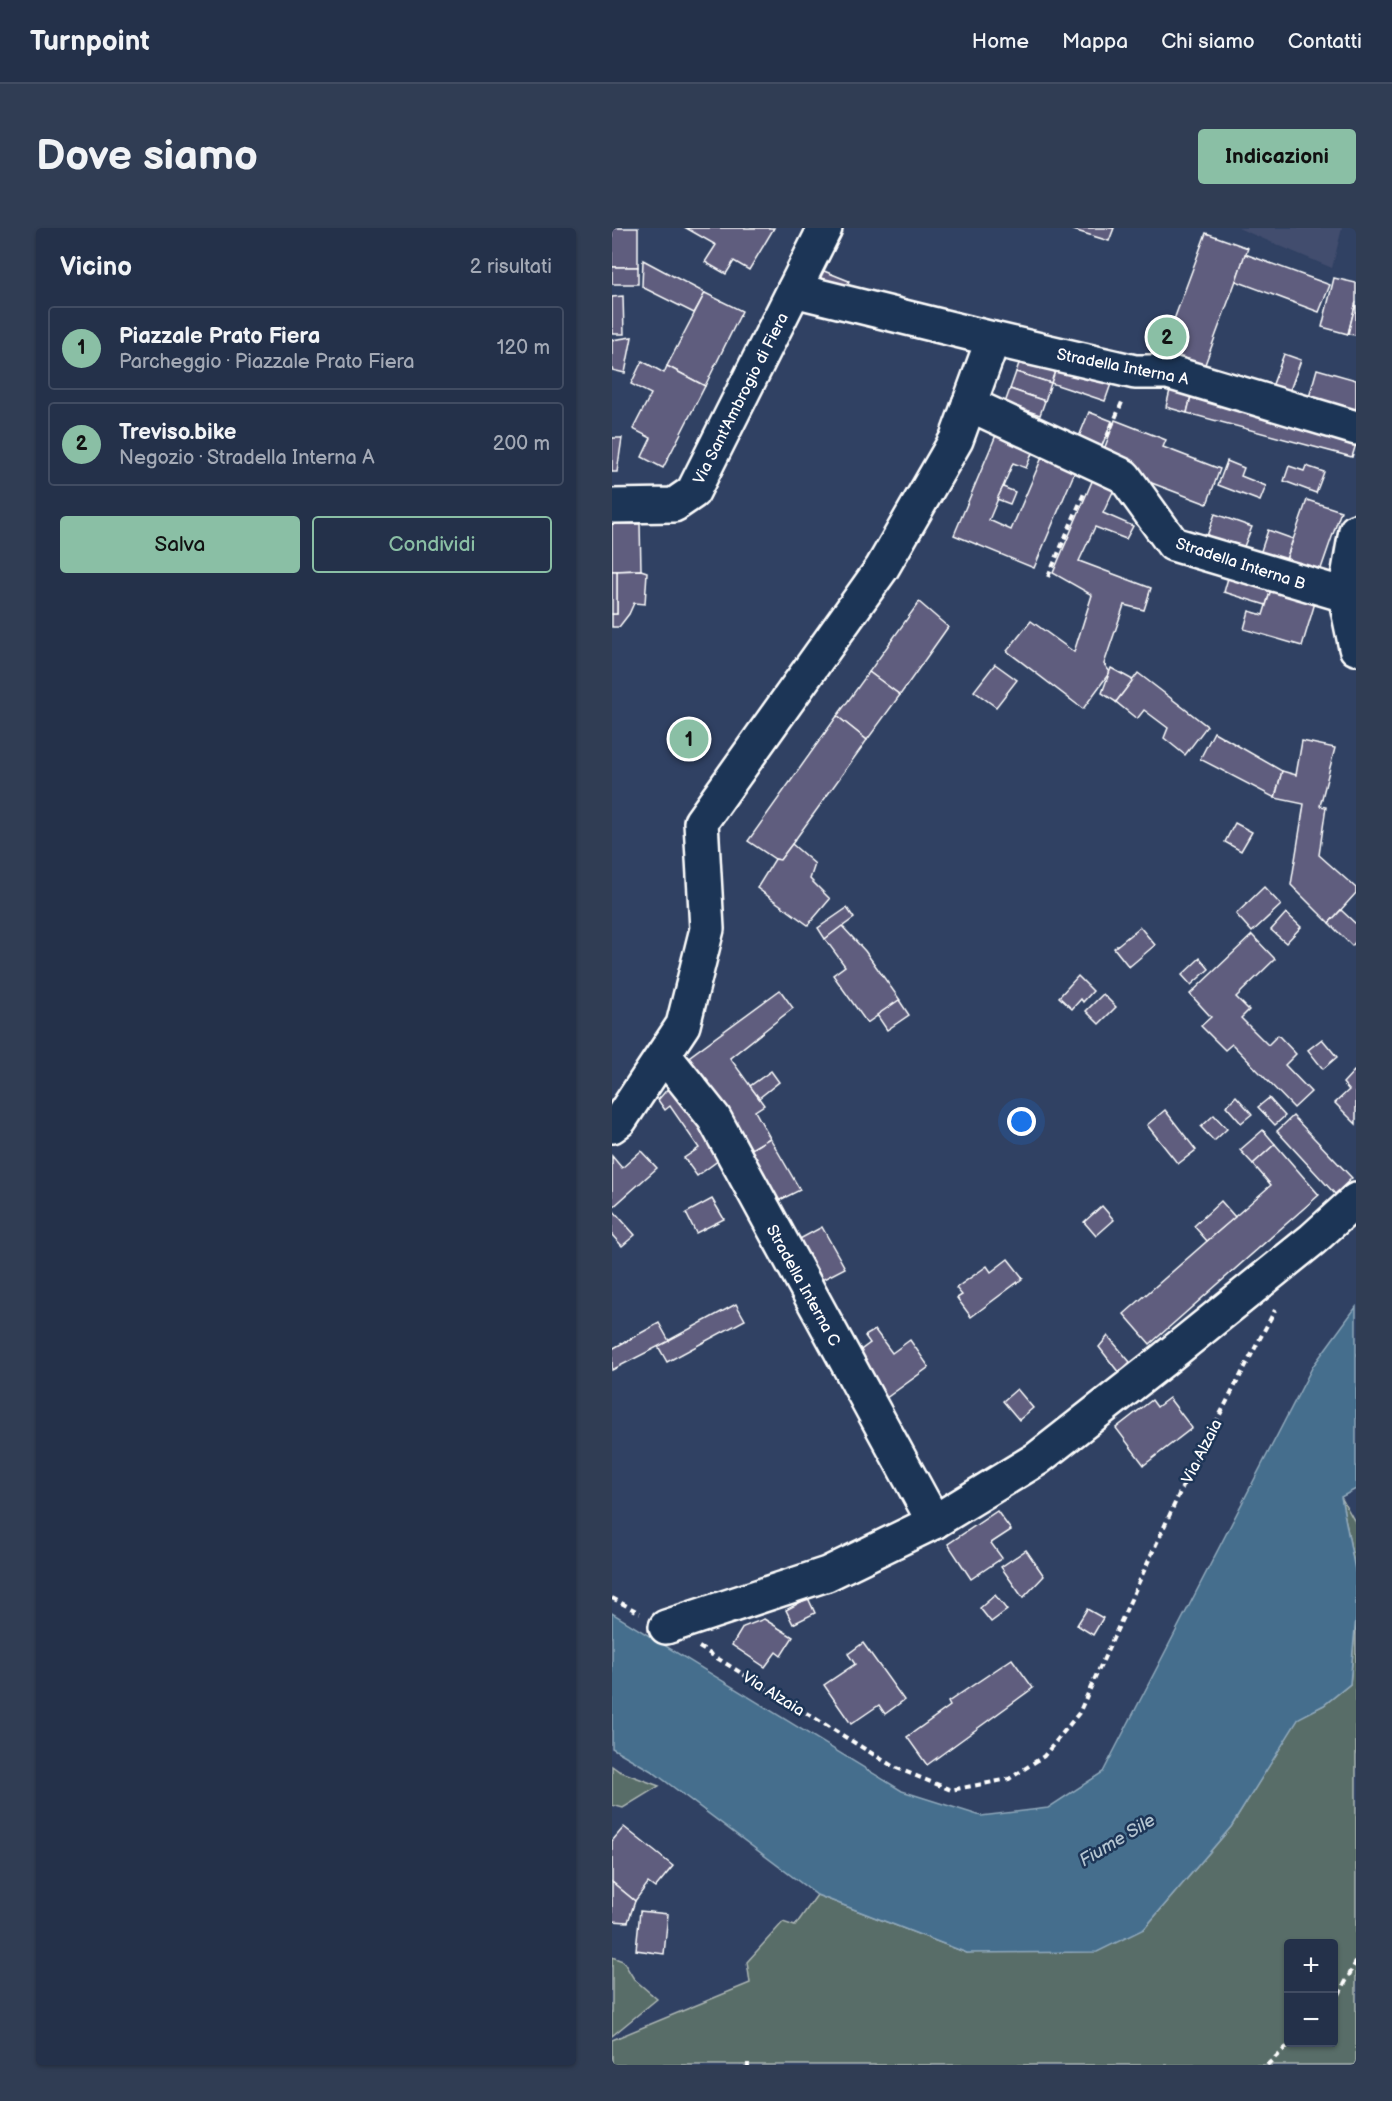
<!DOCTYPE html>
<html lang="it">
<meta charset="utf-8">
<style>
:root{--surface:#24314a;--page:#303d54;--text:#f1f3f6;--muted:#a3a9b5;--line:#414c62;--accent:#8abfa5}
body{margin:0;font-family:"Balsamiq Sans",sans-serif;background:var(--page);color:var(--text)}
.controls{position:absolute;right:18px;bottom:18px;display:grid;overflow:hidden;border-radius:6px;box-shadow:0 2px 4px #0004}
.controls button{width:54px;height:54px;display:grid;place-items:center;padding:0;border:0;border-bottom:2px solid var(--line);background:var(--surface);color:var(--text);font:30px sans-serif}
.you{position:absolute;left:410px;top:894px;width:21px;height:21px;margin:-15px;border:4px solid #fff;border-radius:50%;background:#1a73e8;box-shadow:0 0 0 9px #1a73e833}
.badge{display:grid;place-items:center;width:39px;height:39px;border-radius:50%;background:var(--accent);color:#111;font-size:20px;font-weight:700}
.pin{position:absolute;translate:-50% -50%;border:3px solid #fff;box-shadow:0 2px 6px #0006}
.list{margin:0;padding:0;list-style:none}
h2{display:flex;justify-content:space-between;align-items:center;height:78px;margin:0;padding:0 24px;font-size:26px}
h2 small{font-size:20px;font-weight:400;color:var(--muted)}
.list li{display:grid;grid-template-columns:39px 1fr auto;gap:18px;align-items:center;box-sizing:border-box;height:84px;margin:0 12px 12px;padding:0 12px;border:2px solid var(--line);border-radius:6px}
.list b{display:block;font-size:22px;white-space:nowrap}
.list p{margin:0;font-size:20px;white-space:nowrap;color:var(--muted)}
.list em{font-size:20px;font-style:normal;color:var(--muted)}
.actions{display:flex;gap:12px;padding:18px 24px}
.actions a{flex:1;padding:14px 0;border:2px solid var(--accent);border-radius:6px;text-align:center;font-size:21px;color:var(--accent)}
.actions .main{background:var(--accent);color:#111}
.map{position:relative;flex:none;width:744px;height:1837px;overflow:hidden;border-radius:6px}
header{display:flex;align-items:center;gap:36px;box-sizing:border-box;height:84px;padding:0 30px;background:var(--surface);border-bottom:2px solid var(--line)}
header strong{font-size:28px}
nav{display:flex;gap:33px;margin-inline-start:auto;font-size:21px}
.intro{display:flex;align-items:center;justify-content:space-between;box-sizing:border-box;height:144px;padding:0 36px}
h1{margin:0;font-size:42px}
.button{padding:15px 27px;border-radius:6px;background:var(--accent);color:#111;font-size:21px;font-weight:700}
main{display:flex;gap:36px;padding:0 36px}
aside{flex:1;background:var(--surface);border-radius:6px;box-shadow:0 2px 4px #0004}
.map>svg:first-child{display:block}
.built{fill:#424d6e}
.green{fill:#596d68;stroke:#acb6b4;stroke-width:1.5;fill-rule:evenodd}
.water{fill:#456e8d;stroke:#8fa8bb;stroke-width:1.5}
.building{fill:#5e5d7e;stroke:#fff;stroke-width:1.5}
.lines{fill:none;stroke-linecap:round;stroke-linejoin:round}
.minor-casing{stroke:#fff;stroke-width:38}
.path{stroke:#fff;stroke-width:4;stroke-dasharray:6 4.5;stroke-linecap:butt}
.minor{stroke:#1d3557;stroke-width:33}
.labels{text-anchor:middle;stroke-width:5;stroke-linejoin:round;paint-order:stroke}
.street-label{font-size:16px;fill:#fff;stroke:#1d3557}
.water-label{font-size:18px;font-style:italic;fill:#b5c5d1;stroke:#1d3557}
</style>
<header>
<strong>Turnpoint</strong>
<nav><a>Home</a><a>Mappa</a><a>Chi siamo</a><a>Contatti</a></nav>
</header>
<div class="intro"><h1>Dove siamo</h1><a class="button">Indicazioni</a></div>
<main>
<aside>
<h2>Vicino<small>2 risultati</small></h2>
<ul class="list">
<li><span class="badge">1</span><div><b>Piazzale Prato Fiera</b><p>Parcheggio · Piazzale Prato Fiera</p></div><em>120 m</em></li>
<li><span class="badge">2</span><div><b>Treviso.bike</b><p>Negozio · Stradella Interna A</p></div><em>200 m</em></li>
</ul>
<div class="actions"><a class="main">Salva</a><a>Condividi</a></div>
</aside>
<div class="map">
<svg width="744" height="1837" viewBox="0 0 744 1837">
<rect width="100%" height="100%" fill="#304163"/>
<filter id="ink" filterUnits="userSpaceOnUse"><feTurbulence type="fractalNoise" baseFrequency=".0167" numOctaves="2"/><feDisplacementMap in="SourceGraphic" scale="12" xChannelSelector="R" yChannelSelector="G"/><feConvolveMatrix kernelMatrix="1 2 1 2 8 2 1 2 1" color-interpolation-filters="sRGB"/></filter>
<g filter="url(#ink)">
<path class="built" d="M626,0H730L720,40Z"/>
<g class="green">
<path d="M729,1269L744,1296V1347Z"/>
<path d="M744,1389V1837H0V1812L138,1755L135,1734L171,1694L183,1698L205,1667L355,1725L532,1701L619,1599L687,1489L712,1477L738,1456ZM676,1716H722V1814H676Z"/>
<path d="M0,1538L7,1543L47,1558L11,1580L0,1577Z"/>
<path d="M0,1729L11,1733L22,1751L45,1771L0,1808Z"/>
</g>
<path class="water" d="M744,1079V1261L729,1269L744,1347V1389L738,1456L712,1477L687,1490L619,1599L532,1701L485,1724L355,1725L205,1667L41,1544L0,1520V1385L290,1563L369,1588L436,1580L491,1544L701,1138Z"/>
<g class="building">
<rect x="0" y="0" width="26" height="39"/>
<path d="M74,0H162L137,42L122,33L114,46L93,34L104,17Z"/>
<path d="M455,0H502L497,13Z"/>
<path d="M594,5L636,20L592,139L550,124Z"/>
<path d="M633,26L718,57L707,84L624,53Z"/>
<path d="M31,32L93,65L82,85L30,59Z"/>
<rect x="0" y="39" width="26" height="17"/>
<path d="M207,41L237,53L231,68L201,56Z"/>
<path d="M722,50L744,55V74L736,106L710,99Z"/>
<path d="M93,65L130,83L93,158L55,138Z"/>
<path d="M11,68L12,106H0V69Z"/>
<path d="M744,74V107L736,106Z"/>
<path d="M20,109L13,145L0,142V112Z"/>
<path d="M411,124L446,135L439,155L404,144Z"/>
<path d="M672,126L689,132L674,173L657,167Z"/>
<path d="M30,133L52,145L55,138L93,158L51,240L30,229L39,210L21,201L39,166L19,156Z"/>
<path d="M446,135L500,153L493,173L439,155Z"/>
<path d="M705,141L744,152V194L694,180Z"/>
<path d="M404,144L439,155L433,173L398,161Z"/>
<path d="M559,158L580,164L575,185L554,179Z"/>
<path d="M398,161L433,173L428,187L393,175Z"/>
<path d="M580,164L744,216L740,229L575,185Z"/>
<path d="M477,184L500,193L485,230L462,221Z"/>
<path d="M503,192L554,212L551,219L608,241L595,276L487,235Z"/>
<path d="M387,200L424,216L414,240L401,235L377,292L399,302L434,220L467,234L422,340L342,307Z"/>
<path d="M0,210H10L5,244H0Z"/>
<path d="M615,233L632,240L629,248L654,258L648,273L606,257Z"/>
<path d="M677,238L692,243L694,238L712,244L704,265L672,253Z"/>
<path d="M484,244L506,253L491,285L521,298L514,311L483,299L467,333L539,360L532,382L512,377L492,436L498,444L471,481L395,423L419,393L462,424L480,367L441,345Z"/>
<path d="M391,259L403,264L398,276L385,271Z"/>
<path d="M695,272L729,283L704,355L670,343Z"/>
<path d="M603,286L640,299L628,328L592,316Z"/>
<path d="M0,296H28L29,342L0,343Z"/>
<path d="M656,302L681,311L670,343L645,335Z"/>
<path d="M29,342L35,344L33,376L22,375L17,386L7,399H0V386H5V343Z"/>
<rect x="0" y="343" width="5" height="43"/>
<path d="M618,343L661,355L654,377L612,364Z"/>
<path d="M661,355L705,368L690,418L632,401L637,383L651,387Z"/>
<path d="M307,374L336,399L288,467L257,444Z"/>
<path d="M383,436L405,452L384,479L362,463Z"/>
<path d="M499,440L521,452L504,474L490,465Z"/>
<path d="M257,444L288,467L255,512L225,488Z"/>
<path d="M526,445L595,498L573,527L552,510L556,500L532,482L525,491L504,474Z"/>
<path d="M225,488L255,512L180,616L168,632L163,631L136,613Z"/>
<path d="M602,504L670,543L663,570L588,531Z"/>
<path d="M690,513L723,520L708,578L714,579L707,627L744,660V665L717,695L679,657L692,576L663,570L670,543L684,547Z"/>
<path d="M623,595L640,604L629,623L613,614Z"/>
<path d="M180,616L203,636L198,651L218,671L196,697L145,660L163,631L168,632Z"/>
<path d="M652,659L669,677L640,704L624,686Z"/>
<path d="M235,680L242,690L213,711L206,700Z"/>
<path d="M729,682L744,696V713L740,718L717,695Z"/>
<path d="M674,685L689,699L674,715L659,702Z"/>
<path d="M230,698L253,723L288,772L255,795L221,747L233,738L213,711Z"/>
<path d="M528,699L543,717L517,739L502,720Z"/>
<path d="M640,707L663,731L624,769L637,782L629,790L656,817L666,807L684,826L673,837L699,864L682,880L620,816L613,822L589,798L599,789L578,766Z"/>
<path d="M588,730L597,741L579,757L570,747Z"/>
<path d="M466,748L481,763L471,774L469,771L460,781L447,769Z"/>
<path d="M168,762L181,780L118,830L152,877L143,883L158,910L131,926L70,834Z"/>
<path d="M491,766L504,779L487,796L474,783Z"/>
<path d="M287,772L297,787L275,802L265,787Z"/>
<path d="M710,811L725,829L711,841L696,822Z"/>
<path d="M159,843L167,854L147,870L138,858Z"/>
<path d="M742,843L744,845V896L723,875L737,862L731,855Z"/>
<path d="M64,851L118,924L85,948L72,930L87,920L58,878L53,882L46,872Z"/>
<path d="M624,868L640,886L629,895L614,878Z"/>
<path d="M657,870L673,888L663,897L646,879Z"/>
<path d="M553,882L584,922L566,936L535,897Z"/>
<path d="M602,887L615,901L602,913L589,899Z"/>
<path d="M681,888L740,950L723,966L665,903Z"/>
<path d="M651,902L663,916L641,936L628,922Z"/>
<path d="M158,910L188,962L160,976L131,926Z"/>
<path d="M663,916L707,967L538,1116L512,1086L659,957L641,936Z"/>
<path d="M29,923L45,940L0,980V928L10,940Z"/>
<path d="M100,971L112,991L84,1005L74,985Z"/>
<path d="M609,973L623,989L595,1013L582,998Z"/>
<path d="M490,978L502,992L484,1008L472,994Z"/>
<path d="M0,981L23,1007L10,1018L0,1007Z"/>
<path d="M210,999L233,1040L204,1055L182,1014Z"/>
<path d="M396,1031L411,1050L359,1089L345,1070L350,1067L344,1060L375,1038L379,1044Z"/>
<path d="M124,1076L133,1092L55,1134L46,1118Z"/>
<path d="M47,1095L57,1113L0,1142V1121Z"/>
<path d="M263,1102L280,1125L298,1112L317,1139L270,1173L238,1130L258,1115L253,1108Z"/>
<path d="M496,1108L518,1134L507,1145L487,1119Z"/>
<path d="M405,1161L421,1180L407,1192L391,1173Z"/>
<path d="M557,1170L580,1200L532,1237L504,1200L540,1172L545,1179Z"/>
<path d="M385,1283L399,1302L379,1315L390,1330L359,1351L336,1316Z"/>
<path d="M414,1322L432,1348L411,1370L389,1339Z"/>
<path d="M383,1367L395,1382L379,1394L368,1380Z"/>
<path d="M196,1370L203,1385L181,1396L174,1382Z"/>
<path d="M475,1381L491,1390L481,1407L465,1397Z"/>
<path d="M152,1391L181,1409L169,1428L164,1424L153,1439L120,1417L131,1399Z"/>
<path d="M251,1415L292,1472L273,1486L267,1477L239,1496L212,1457L243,1436L236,1426Z"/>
<path d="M400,1431L421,1460L315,1537L295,1509L338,1478L336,1474Z"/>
<path d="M12,1599L61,1638L43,1660L36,1655L23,1673L0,1654V1613Z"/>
<path d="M0,1654L23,1673L16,1694L0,1693Z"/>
<path d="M28,1683L56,1686L52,1726L24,1722Z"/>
</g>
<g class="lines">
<g class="minor-casing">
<g id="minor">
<path d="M182,62L381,111L523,144H556L744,200"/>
<path d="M357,176L512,248L561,316L733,367"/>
<path d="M0,278L62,277L81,264L213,0"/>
<path d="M744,303L733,367L744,420"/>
<path d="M52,827L102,890L322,1294"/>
<path d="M0,898L8,892L71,797L95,701L89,594L270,340L344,212L381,111"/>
<path d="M54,1399L215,1346L322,1294L425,1231L550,1133L701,1011L744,972"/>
</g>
</g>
<g class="path">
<path d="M495,209L511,172"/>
<path d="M436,349L473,263"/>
<path d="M0,1370L28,1385"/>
<path d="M87,1419L282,1539L339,1562L397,1551L432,1528L467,1485L574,1251L663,1082"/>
<path d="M722,1776L744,1734"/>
<path d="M134,1837H138"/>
<path d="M655,1837L680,1814"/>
</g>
<use href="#minor" class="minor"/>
</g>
</g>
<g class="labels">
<g class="street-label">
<text transform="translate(511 138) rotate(11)" y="6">Stradella Interna A</text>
<text transform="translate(128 170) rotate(-63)" y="6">Via Sant'Ambrogio di Fiera</text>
<text transform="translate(629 335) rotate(18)" y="6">Stradella Interna B</text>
<text transform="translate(192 1057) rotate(61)" y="6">Stradella Interna C</text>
<text transform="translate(589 1223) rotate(-63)" y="6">Via Alzaia</text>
<text transform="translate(162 1465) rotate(32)" y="6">Via Alzaia</text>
</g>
<g class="water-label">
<text transform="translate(505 1612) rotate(-31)" y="6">Fiume Sile</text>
</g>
</g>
</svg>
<div class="controls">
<button>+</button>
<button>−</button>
</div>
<div class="you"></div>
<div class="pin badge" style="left:77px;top:511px">1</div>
<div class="pin badge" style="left:555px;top:109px">2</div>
</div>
</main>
